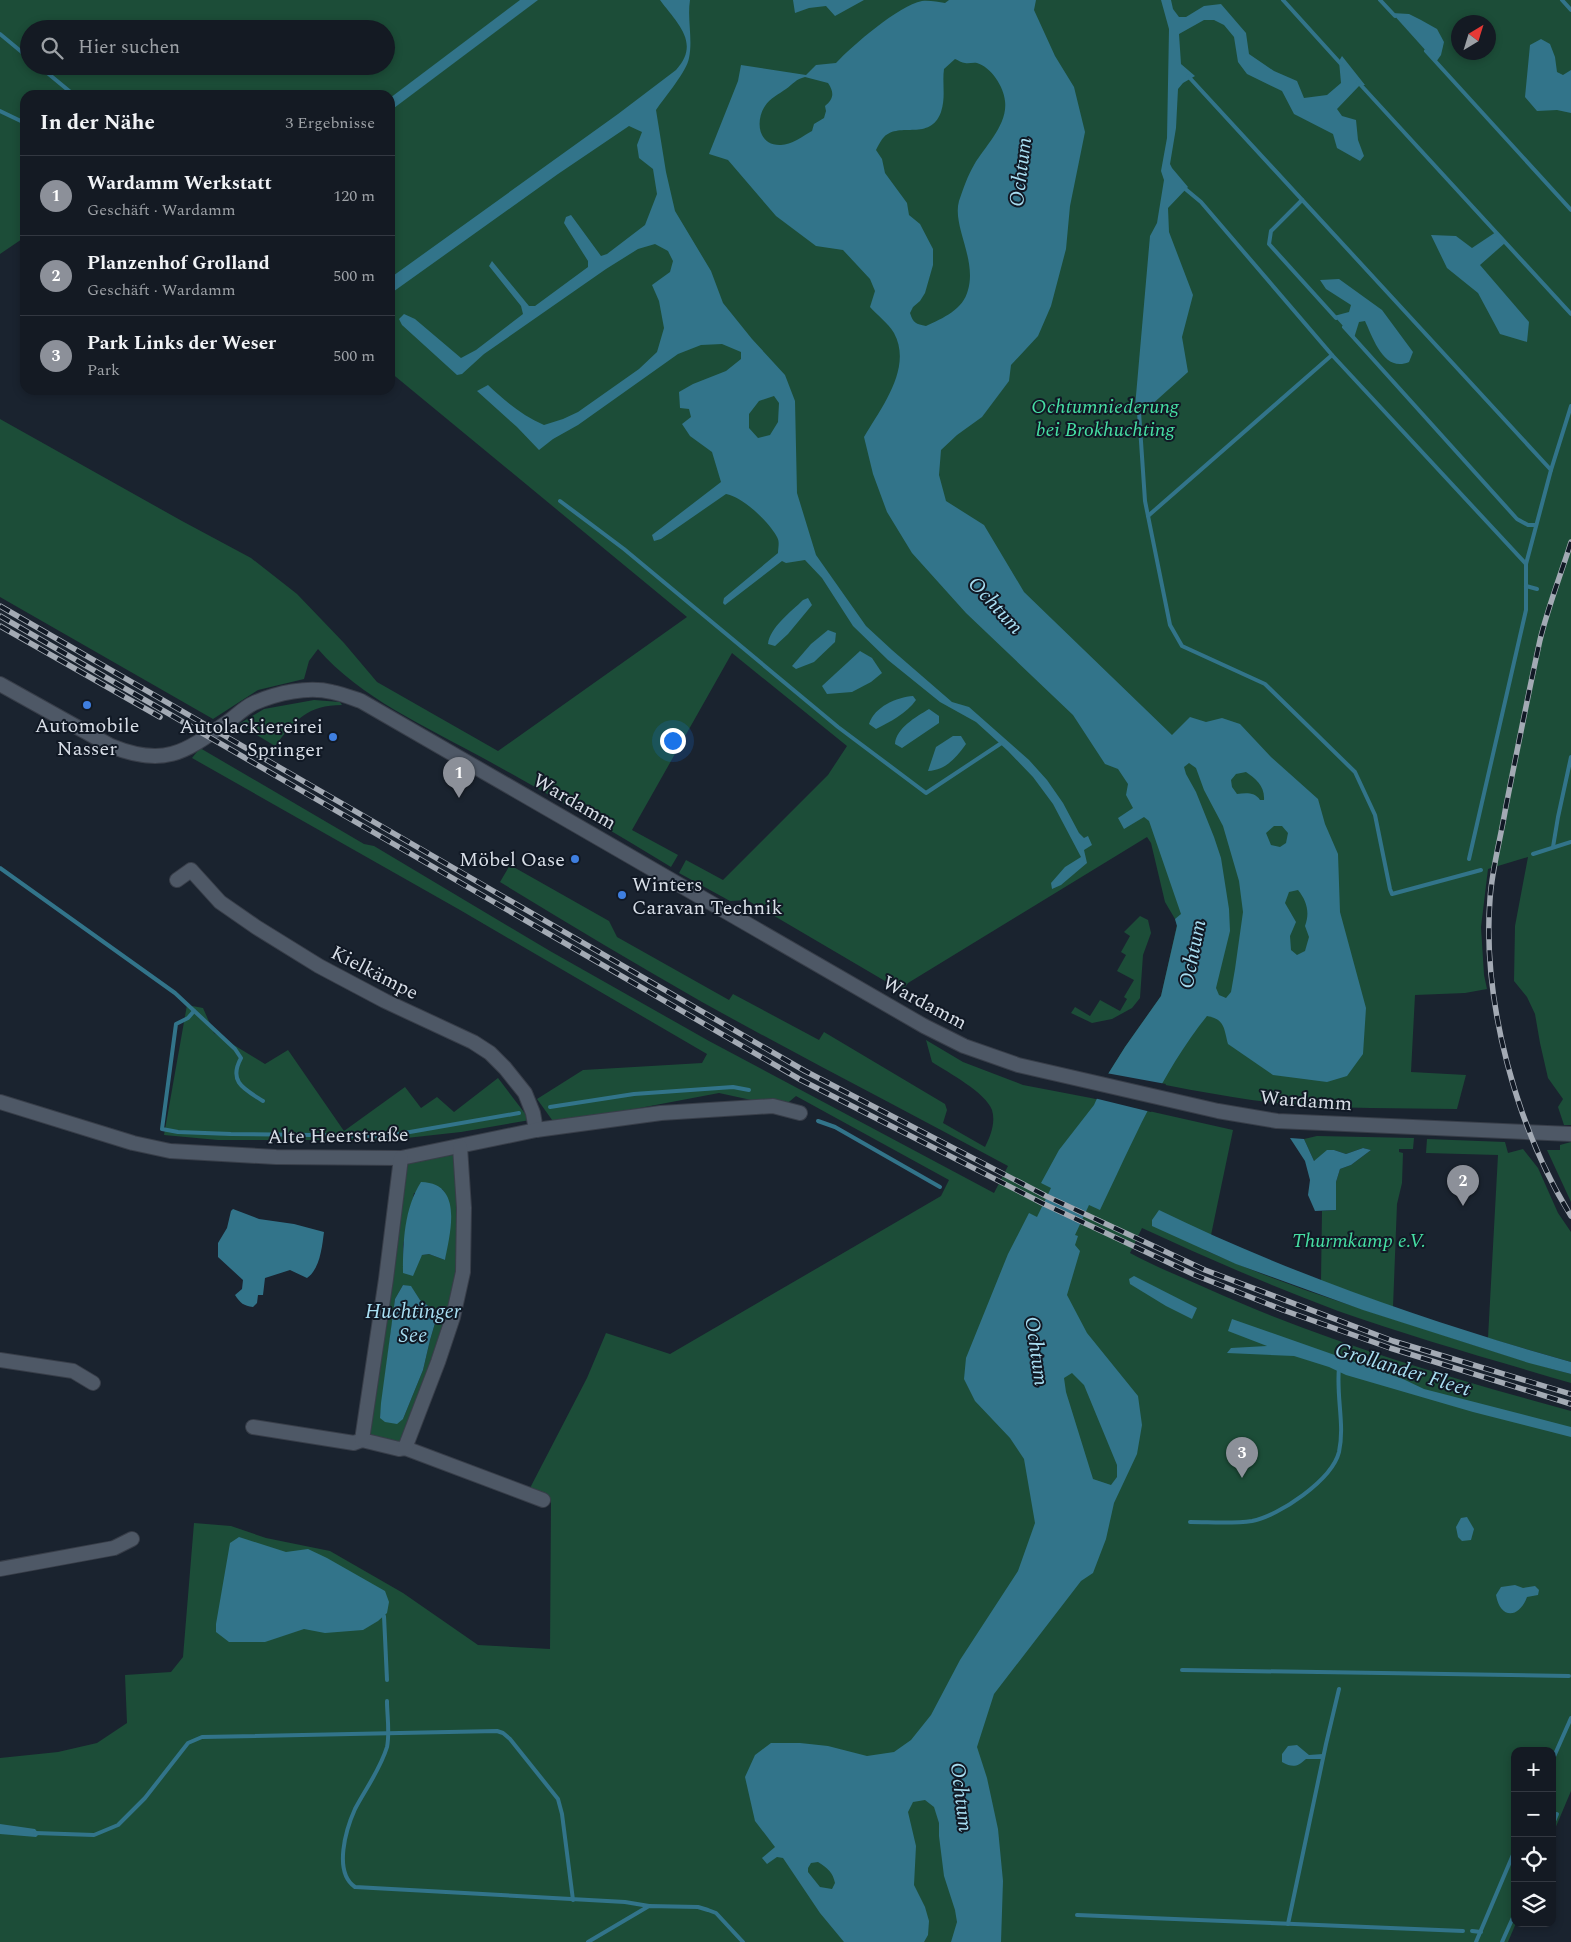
<!DOCTYPE html>
<html lang="de">
<meta charset="utf-8">
<style>
:root{--surface:#141a23;--page:#212730;--text:#f1f3f6;--muted:#9da1a6;--line:#333841;--accent:#8c9099}
body{margin:0;font-family:Spectral,serif;background:var(--page);color:var(--text)}
.controls{position:absolute;right:15px;bottom:15px;display:grid;overflow:hidden;border-radius:10px;box-shadow:0 2px 8px #0003}
.controls button{width:45px;height:45px;display:grid;place-items:center;padding:0;border:0;border-bottom:1px solid var(--line);background:var(--surface);color:var(--text);font:25px sans-serif}
.compass{position:absolute;left:1451px;top:15px;width:45px;height:45px;border-radius:50%;background:var(--surface);box-shadow:0 2px 8px #0003;rotate:38deg}
.you{position:absolute;left:672px;top:740px;width:18px;height:18px;margin:-12px;border:4px solid #fff;border-radius:50%;background:#1a73e8;box-shadow:0 0 0 8px #1a73e833}
.badge{display:grid;place-items:center;width:32px;height:32px;border-radius:50%;background:var(--accent);color:#fff;font-size:16px;font-weight:700}
.pin{position:absolute;translate:-50% -41px;filter:drop-shadow(0 1px 2px #0008)}
.pin::after{content:'';position:absolute;top:26px;width:18px;height:15px;background:inherit;clip-path:polygon(0 0,100% 0,50% 100%)}
.list{margin:0;padding:0;list-style:none}
h2{display:flex;justify-content:space-between;align-items:center;height:65px;margin:0;padding:0 20px;font-size:21px}
h2 small{font-size:16px;font-weight:400;color:var(--muted)}
.list li{display:grid;grid-template-columns:32px 1fr auto;gap:15px;align-items:center;box-sizing:border-box;height:80px;padding:0 20px;border-top:1px solid var(--line)}
.list b{display:block;font-size:19px;white-space:nowrap}
.list p{margin:0;font-size:16px;white-space:nowrap;color:var(--muted)}
.list em{font-size:16px;font-style:normal;color:var(--muted)}
.icon{flex:none;width:28px;height:28px;fill:none;stroke:currentColor;stroke-width:2;stroke-linecap:round;stroke-linejoin:round}
.map{position:relative;flex:none;width:1571px;height:1942px;overflow:hidden}
.search{position:absolute;background:var(--surface);box-shadow:0 2px 8px #0003;left:20px;top:20px;width:375px;height:55px;display:flex;align-items:center;gap:12px;box-sizing:border-box;padding:0 18px;border-radius:28px;color:var(--muted);font-size:19px}
.panel{position:absolute;background:var(--surface);box-shadow:0 2px 8px #0003;left:20px;top:90px;width:375px;height:305px;border-radius:15px}
.map>svg:first-child{display:block}
.green{fill:#1c4d38;fill-rule:evenodd}
.water{fill:#32748a;fill-rule:evenodd}
.pier{fill:#1a232f}
.lines{fill:none;stroke-linecap:round;stroke-linejoin:round}
.stream{stroke:#32748a;stroke-width:4}
.minor-casing{stroke:#383e49;stroke-width:16}
.tertiary-casing{stroke:#383e49;stroke-width:16}
.minor{stroke:#4e5866;stroke-width:14}
.tertiary{stroke:#4e5866;stroke-width:14}
.rail-casing{stroke:#a3aab4;stroke-width:5.5}
.rail{stroke:#111925;stroke-width:4;stroke-dasharray:11;stroke-linecap:butt}
.shop-dot{fill:#3f7fe0;stroke:#111925;stroke-width:2}
.labels{text-anchor:middle;stroke-width:4;stroke-linejoin:round;paint-order:stroke}
.park-label{font-size:20px;font-style:italic;fill:#46dfa3;stroke:#111925}
.poi-label{font-size:20px;fill:#d8dee7;stroke:#111925;text-anchor:end}
.street-label{font-size:20px;fill:#d8dee7;stroke:#111925}
.water-label{font-size:21px;font-style:italic;fill:#a8def2;stroke:#111925}
</style>
<div class="map">
<svg width="1571" height="1942" viewBox="0 0 1571 1942">
<rect width="100%" height="100%" fill="#1a232f"/>
<g class="green">
<path d="M0,0H1571V1125H1564L1558,1107L1563,1099L1548,1078L1540,1043L1535,1014L1527,997L1514,981L1515,926L1528,857L1488,869L1481,927L1484,975L1487,989L1465,993L1415,995L1411,1072L1466,1075L1457,1109C1400,1108 1342,1109 1285,1104C1226,1098 1167,1085 1108,1074L1125,1047L1161,996L1177,925L1175,919L1165,902L1151,843L1147,837L908,983L902,991L747,900L730,901L679,873L686,860L723,880L828,775L847,746L732,653L632,830L678,855L671,867C609,829 547,793 483,758C427,727 360,698 318,649L309,661L304,679L258,690L213,719L0,597V419L182,521L251,558L297,594L344,643L377,682L498,751L687,617L390,372V95H25V237L0,254ZM1458,22H1488V52H1458ZM29,29H386V66H29Z"/>
<path d="M314,700L340,702L342,705C308,705 295,720 275,746L239,724L264,709Z"/>
<path d="M200,748L364,844L374,846L550,951L709,1041L994,1193L1008,1166C906,1111 803,1058 702,1002C634,963 567,923 500,882L510,865L609,921L617,937L729,1000L733,994L819,1040L824,1032L945,1104L947,1110L943,1123L985,1147C990,1137 996,1123 992,1110C985,1092 949,1073 932,1062L926,1040L963,1062L1023,1085L1091,1098L1233,1130L1211,1235L1205,1250C1271,1280 1342,1303 1412,1325C1465,1342 1517,1360 1571,1374V1383C1493,1360 1415,1338 1338,1311C1271,1286 1207,1258 1142,1228L1130,1253C1154,1266 1181,1277 1206,1288C1323,1341 1447,1377 1571,1411V1791L1552,1836V1751H1515L1516,1923L1508,1942H0V1758L58,1752L97,1743L127,1723L125,1675L171,1672L183,1657L194,1523L231,1526L266,1538L330,1551L403,1593L478,1645L550,1649L551,1501L544,1494L529,1490L587,1378L606,1333L670,1354L941,1196L949,1180L796,1096L783,1107L719,1093L555,1124L537,1099L583,1070L702,1063L707,1054L460,910L192,758Z"/>
<path d="M1140,916L1148,920L1151,933L1143,955L1140,998L1132,1008L1112,1019L1092,1023L1071,1013L1075,1007L1090,1016L1100,1000L1120,1011L1127,999L1124,997L1134,980L1117,971L1126,955L1121,952L1130,936L1124,932Z"/>
<path d="M187,1005L203,1008L214,1033L265,1064L288,1050L344,1131L405,1087L421,1108L437,1097L454,1112L498,1078L530,1120L461,1132L388,1140H218L164,1135Z"/>
<path d="M1317,1136L1414,1138L1413,1149H1399V1152L1403,1153L1402,1183L1397,1204L1393,1307L1321,1281L1322,1211L1336,1210V1182L1340,1169L1351,1165L1371,1150L1363,1148L1346,1154L1334,1150L1314,1161L1304,1139Z"/>
<path d="M1427,1139L1505,1142L1508,1153L1523,1149L1538,1168L1558,1213L1571,1232V1362L1488,1338L1498,1155L1426,1153Z"/>
<path d="M1571,1142V1202L1547,1150H1560V1145Z"/>
<path d="M453,1155L456,1157L458,1163L457,1269L442,1332L402,1442H398L370,1435L368,1428L388,1310L408,1161ZM442,1189C457,1206 447,1239 445,1260L429,1254L422,1255L403,1273V1245L414,1193ZM403,1285L411,1287L420,1300L438,1313L430,1340L423,1370L403,1419L380,1418L395,1299Z"/>
</g>
<g class="water">
<path d="M520,0H538L390,111V98Z"/>
<path d="M660,0H690C687,19 693,39 689,58C687,71 665,97 656,110L666,172L675,211L711,271L723,303L752,339L785,375L795,401L797,493L816,555L866,626L892,650L952,702L969,707L1029,760L1047,780L1063,803L1079,833L1084,838L1088,836L1092,845L1084,850L1087,863L1061,885L1052,889L1051,883L1065,867L1081,857L1053,804L1033,777L1008,751L976,722L940,702L888,660L853,626L822,578L805,560L786,563L782,561L725,605L723,603L724,598L778,553C778,548 780,542 777,537C769,522 743,497 726,494L661,539L654,541L652,535L721,482L712,452L690,436L682,424L691,417L689,409L680,408L679,392L693,384L726,371L741,359V352L722,344L701,345L678,354L578,425L553,439L539,450L517,427L477,391L488,385C506,402 522,415 544,425L563,419L578,412L639,369L657,352L664,328L659,301L652,285L670,272L673,261L668,251L655,244L638,249L606,269L484,354L462,374L457,375L402,325L399,319L404,314L415,319L461,358L476,350L523,314L521,306L489,266L492,261L529,306H535L588,267V261L564,223L566,217L571,215L601,256L607,254L645,225L657,194L653,169L639,158L637,145L642,132L629,126L558,174L390,294V278L618,114L676,70C701,43 677,23 660,0ZM774,396L779,403L778,422L770,435L758,438L749,428V414L759,401Z"/>
<path d="M793,0H864L835,16L826,6L809,8L795,13Z"/>
<path d="M949,0H1036L1034,10L1055,56L1074,87L1085,132L1070,206L1066,249L1051,306L1038,336L1011,365L1009,381L982,417L957,435L941,450L939,475L946,501L984,525L1024,592L1172,735L1190,717L1206,722L1222,718L1240,724L1271,757L1318,799L1325,824L1338,854L1340,912L1366,1008L1363,1054L1347,1076L1327,1082L1273,1075L1228,1044C1224,1029 1225,1019 1207,1016C1161,1073 1132,1144 1100,1210L1089,1205L1075,1235L1078,1236L1075,1245L1080,1251L1067,1295L1087,1333L1138,1396L1142,1425L1137,1454L1114,1503L1106,1539L1093,1573L1081,1581L994,1694L977,1747L987,1778L998,1829L1003,1881L1001,1942H951L957,1922L955,1910L944,1876L939,1836V1823L934,1807L925,1800L913,1802L908,1812L916,1846L914,1885L925,1907L929,1921L928,1935L924,1942H844L820,1913L783,1858L777,1857L767,1864L762,1858L775,1847L755,1821L745,1777L755,1755L771,1743H800L828,1746L867,1756L894,1752L911,1740L931,1715L960,1660L1018,1571L1035,1523L1024,1459L1010,1438L975,1401L964,1379L966,1358L1008,1254L1029,1213L1037,1217L1051,1188L1041,1183L1059,1150L1094,1105L1108,1074L1125,1047L1161,996L1177,926L1175,919L1181,914L1149,821L1144,817L1124,829L1118,818L1133,808L1126,795L1128,784L1118,769L1105,764L1073,715L966,613L912,553L887,512L873,474L864,437C881,408 913,368 894,333C888,323 877,315 870,307L875,291L870,279L843,250L816,246L776,216L728,160L709,154L738,81L741,65L806,75L816,65L836,63C853,45 898,6 922,1C929,0 938,2 945,3ZM955,59C958,60 962,63 965,63C969,64 973,62 977,63C991,67 1004,87 1005,101C1008,125 985,146 974,165C968,175 963,189 959,201C952,226 977,259 968,290C963,310 943,318 926,326C916,324 913,323 910,313L913,307L920,301L925,293L933,265V249L920,224L909,215L907,203L885,173L882,159L876,150C878,146 881,140 884,137C900,121 930,142 941,112C946,97 942,83 944,69ZM805,77L828,83C835,93 833,100 825,106L826,111L824,118L814,124L812,131C803,136 791,145 781,145C758,146 755,121 765,106C770,98 779,94 786,89C793,84 796,79 805,77ZM1189,763L1196,768L1204,790L1223,826L1239,881L1243,912L1235,969L1231,992L1226,998L1219,995L1216,988L1230,931L1229,909L1221,858L1214,837L1196,792L1186,774L1184,767ZM1246,772C1256,779 1265,786 1264,800H1260C1255,792 1246,793 1237,794L1232,787L1231,780L1236,774ZM1274,826H1282L1288,833L1286,843L1280,847L1271,845L1266,833ZM1298,890C1307,901 1310,913 1305,926L1309,937L1305,951L1297,955L1291,950L1290,936L1296,922L1285,903L1289,892ZM1072,1373L1084,1385L1117,1465V1477L1111,1485L1093,1479L1066,1392L1064,1378ZM818,1862C828,1868 833,1873 835,1883L832,1889L820,1887L808,1872V1868L811,1863Z"/>
<path d="M1161,0H1171L1173,9L1179,17H1186L1204,6L1221,4L1246,33L1249,54L1274,71L1297,81L1304,98L1327,95L1341,83L1339,61L1342,56L1365,85H1360L1337,109L1342,116L1356,120L1358,140L1364,156L1360,161L1337,148L1333,134L1294,114L1282,91L1247,74L1238,62L1234,37L1224,25L1214,20H1204L1179,34L1181,64L1195,76L1183,83L1178,89L1176,128L1170,164L1172,168L1188,187L1168,208L1169,232L1193,295L1182,337L1188,372L1139,416L1135,407L1150,236L1157,223L1164,180L1161,171L1167,138L1169,29Z"/>
<path d="M1392,13L1409,14L1421,20L1437,29L1444,42L1441,55L1436,62Z"/>
<path d="M1541,39L1550,44L1555,57L1557,72L1563,75L1571,70V113L1557,110L1537,111L1525,97L1530,45Z"/>
<path d="M1496,232L1505,243L1480,265L1529,322L1527,342L1500,334L1478,293L1447,268L1431,235L1456,236L1472,248Z"/>
<path d="M1339,279L1382,310L1413,352L1409,362C1384,373 1373,338 1365,321L1359,322L1354,338L1334,316L1349,312L1351,305L1326,289L1320,280Z"/>
<path d="M808,598L812,605L788,634L775,646L768,644C770,627 791,612 803,600Z"/>
<path d="M828,630L836,633L835,642L814,662L796,669L792,666L811,644Z"/>
<path d="M860,651L872,658L882,673L871,682L852,692L827,694L822,686Z"/>
<path d="M913,696L916,700C907,713 890,722 876,729L869,724C874,707 897,697 913,696Z"/>
<path d="M929,709L939,716V723L902,748L895,744C896,728 916,717 929,709Z"/>
<path d="M953,736H961L966,744C956,758 946,770 928,771L936,747Z"/>
<path d="M1290,1138L1304,1139L1314,1161L1327,1150H1334L1346,1154L1363,1148L1371,1150L1351,1165L1340,1169L1336,1182V1210L1315,1211L1308,1195L1310,1180L1305,1161Z"/>
<path d="M421,1182C464,1183 450,1233 445,1260L429,1254L422,1255L413,1276L403,1273C403,1242 404,1209 421,1182Z"/>
<path d="M233,1209L259,1219L294,1224L324,1232C322,1247 320,1269 307,1278L290,1270L265,1278L263,1295H258L257,1303L253,1307C244,1306 240,1303 235,1295L242,1289L243,1280L218,1257V1243L227,1228L231,1211Z"/>
<path d="M1159,1210C1291,1274 1429,1322 1571,1362V1374L1529,1363L1363,1310L1236,1264L1152,1226V1220Z"/>
<path d="M1134,1276L1197,1308L1192,1319L1166,1306L1130,1284L1129,1279Z"/>
<path d="M403,1285L411,1286L420,1300L438,1313L430,1340L423,1370L403,1419L397,1424L385,1422L380,1418L381,1403L395,1299Z"/>
<path d="M1232,1319L1403,1379L1424,1389L1571,1427V1437L1473,1412L1346,1375L1329,1367L1294,1356L1227,1353L1231,1348L1267,1346L1228,1331Z"/>
<path d="M1467,1517L1474,1529L1471,1540L1462,1541L1458,1537L1456,1527L1461,1518Z"/>
<path d="M239,1537L286,1552L308,1549L327,1558L385,1591L389,1602L387,1613L378,1621L363,1630L325,1633L304,1629L265,1642H229L216,1632V1624L230,1543Z"/>
<path d="M1515,1585L1523,1588L1535,1586L1539,1590L1538,1595L1527,1597C1519,1619 1500,1619 1496,1595L1501,1587Z"/>
<path d="M1297,1745L1309,1755L1323,1754L1322,1759H1306C1297,1767 1293,1768 1282,1762V1754L1288,1746Z"/>
<path d="M0,1824L35,1829L39,1834L36,1837L0,1834Z"/>
</g>
<path class="pier" d="M1106,1073L1166,1084L1151,1112L1094,1098Z"/>
<g class="lines">
<g class="stream">
<path d="M1283,0L1341,64"/>
<path d="M1380,0L1395,16"/>
<path d="M1562,0L1571,10"/>
<path d="M0,34L29,58"/>
<path d="M1426,51L1571,210"/>
<path d="M39,66L74,95"/>
<path d="M1188,76L1551,470"/>
<path d="M1358,82L1571,314"/>
<path d="M0,111L25,123"/>
<path d="M1183,187L1201,202L1332,355L1526,564"/>
<path d="M1302,200L1271,231L1269,244L1336,318"/>
<path d="M1344,327L1517,519L1528,525H1536"/>
<path d="M1139,412L1145,501L1170,625L1182,646L1265,684L1355,772L1375,815L1390,889L1392,894L1481,870"/>
<path d="M560,501L624,549L838,727L926,793L1003,742"/>
<path d="M1148,516L1332,355"/>
<path d="M1526,586L1537,589"/>
<path d="M1553,847L1558,817L1571,757"/>
<path d="M1533,854L1571,842"/>
<path d="M1469,859L1526,610V564L1551,470L1571,406"/>
<path d="M0,868L175,993L235,1049L241,1058C228,1082 244,1089 263,1101"/>
<path d="M194,1011L188,1018L176,1024L162,1129L178,1132L231,1134L387,1136L519,1113"/>
<path d="M550,1107L634,1094L733,1087L749,1090"/>
<path d="M818,1121L835,1127L940,1187"/>
<path d="M1190,1522C1210,1522 1232,1524 1252,1521C1279,1516 1332,1480 1339,1452C1345,1425 1336,1396 1339,1368"/>
<path d="M384,1616L387,1680"/>
<path d="M1182,1670L1569,1676"/>
<path d="M387,1701C387,1715 390,1733 387,1747C380,1770 366,1788 355,1809C346,1829 333,1872 355,1887L625,1902L649,1906"/>
<path d="M1552,1761L1571,1718"/>
<path d="M1552,1826L1557,1814"/>
<path d="M35,1833L94,1835L118,1825L145,1798L188,1743L202,1737L497,1731L503,1733L510,1739L558,1799L562,1814L573,1900"/>
<path d="M1077,1915L1463,1931"/>
<path d="M1288,1924L1326,1744L1339,1689"/>
<path d="M1472,1931L1481,1932"/>
<path d="M588,1942L649,1906L698,1907L708,1910L716,1913L743,1942"/>
<path d="M1476,1942L1515,1850"/>
<path d="M1502,1942L1515,1913"/>
</g>
<g class="minor-casing">
<g id="minor">
<path d="M177,880L191,870L220,902L256,927L319,966L385,1001L473,1042L490,1053L505,1068L525,1093L533,1113L536,1130"/>
<path d="M0,1102L133,1143L170,1151L276,1157L401,1158L536,1130L661,1113L773,1106L800,1113"/>
<path d="M0,1360L73,1371L93,1383"/>
<path d="M253,1427L354,1443L362,1440L399,1449L405,1448L543,1500"/>
<path d="M362,1440L386,1279L401,1158"/>
<path d="M405,1448L438,1362L453,1317L463,1272L464,1208L460,1147"/>
<path d="M0,1569L114,1548L132,1539"/>
</g>
</g>
<g class="tertiary-casing">
<path id="tertiary" d="M0,684L111,746C165,768 185,752 229,721C237,715 245,707 254,703C277,693 308,686 332,692C342,694 352,698 361,701L924,1026L964,1046L1018,1065L1218,1111L1277,1121L1571,1134"/>
</g>
<use href="#minor" class="minor"/>
<use href="#tertiary" class="tertiary"/>
<g class="rail-casing">
<g id="rail">
<path d="M1571,542C1561,574 1548,607 1540,640C1528,695 1517,751 1506,806C1501,837 1492,868 1490,899C1482,1002 1517,1129 1571,1216"/>
<path d="M0,606L805,1071L1046,1196L1205,1270L1393,1341L1571,1394"/>
<path d="M0,616L801,1080L1042,1203L1195,1275L1283,1310L1390,1348L1571,1404"/>
<path d="M0,626L160,717"/>
</g>
</g>
<use href="#rail" class="rail"/>
</g>
<g class="shop-dot">
<circle cx="87" cy="705" r="5"/>
<circle cx="333" cy="737" r="5"/>
<circle cx="575" cy="859" r="5"/>
<circle cx="622" cy="895" r="5"/>
</g>
<g class="labels">
<g class="park-label">
<text x="1105" y="413">Ochtumniederung<tspan x="1105" dy="23">bei Brokhuchting</tspan></text>
<text x="1359" y="1247">Thurmkamp e.V.</text>
</g>
<g class="poi-label">
<text x="87" y="732" text-anchor="middle">Automobile<tspan x="87" dy="23">Nasser</tspan></text>
<text x="323" y="733">Autolackiereirei<tspan x="323" dy="23">Springer</tspan></text>
<text x="565" y="866">Möbel Oase</text>
<text x="632" y="891" text-anchor="start">Winters<tspan x="632" dy="23">Caravan Technik</tspan></text>
</g>
<g class="street-label">
<text transform="translate(575 801) rotate(30)" y="7">Wardamm</text>
<text transform="translate(375 972) rotate(27)" y="7">Kielkämpe</text>
<text transform="translate(925 1002) rotate(28)" y="7">Wardamm</text>
<text transform="translate(1306 1100) rotate(4)" y="7">Wardamm</text>
<text transform="translate(338 1135) rotate(-1)" y="7">Alte Heerstraße</text>
</g>
<g class="water-label">
<text transform="translate(1020 172) rotate(-83)" y="7">Ochtum</text>
<text transform="translate(996 605) rotate(47)" y="7">Ochtum</text>
<text transform="translate(1192 954) rotate(-79)" y="7">Ochtum</text>
<text x="413" y="1318">Huchtinger<tspan x="413" dy="24">See</tspan></text>
<text transform="translate(1037 1351) rotate(82)" y="7">Ochtum</text>
<text transform="translate(1403 1369) rotate(17)" y="7">Grollander Fleet</text>
<text transform="translate(962 1797) rotate(83)" y="7">Ochtum</text>
</g>
</g>
</svg>
<div class="controls">
<button>+</button>
<button>−</button>
<button><svg class="icon" aria-label="locate" viewBox="0 0 24 24"><circle cx="12" cy="12" r="6"/><path d="M12 2v4M12 18v4M2 12h4M18 12h4"/></svg></button>
<button><svg class="icon" aria-label="layers" viewBox="0 0 24 24"><path d="M12 4l9 5-9 5-9-5zM3 14l9 5 9-5"/></svg></button>
</div>
<svg class="compass" viewBox="-18 -18 36 36"><path d="M0-13l5 13h-10z" fill="#e53935"/><path d="M0 13l5-13h-10z" fill="#9da1a6"/></svg>
<div class="you"></div>
<div class="pin badge" style="left:459px;top:798px">1</div>
<div class="pin badge" style="left:1463px;top:1206px">2</div>
<div class="pin badge" style="left:1242px;top:1478px">3</div>
<div class="search"><svg class="icon" aria-label="search" viewBox="0 0 24 24"><circle cx="10" cy="10" r="6"/><path d="M15 15l6 6"/></svg>Hier suchen</div>
<section class="panel">
<h2>In der Nähe<small>3 Ergebnisse</small></h2>
<ul class="list">
<li><span class="badge">1</span><div><b>Wardamm Werkstatt</b><p>Geschäft · Wardamm</p></div><em>120 m</em></li>
<li><span class="badge">2</span><div><b>Planzenhof Grolland</b><p>Geschäft · Wardamm</p></div><em>500 m</em></li>
<li><span class="badge">3</span><div><b>Park Links der Weser</b><p>Park</p></div><em>500 m</em></li>
</ul>
</section>
</div>
